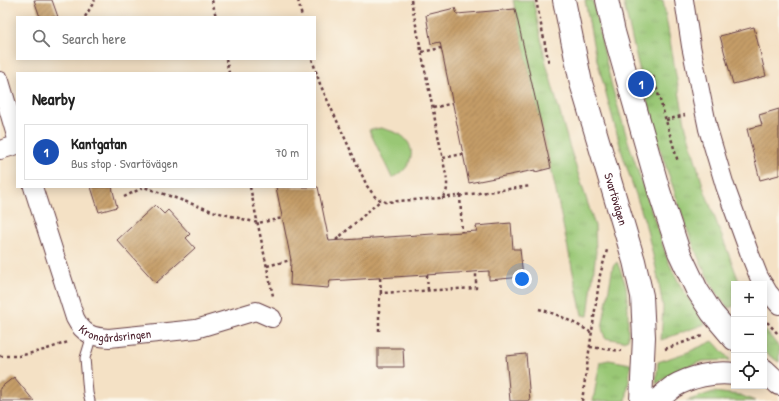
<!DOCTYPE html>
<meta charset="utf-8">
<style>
:root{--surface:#fff;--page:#f2f2f2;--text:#222;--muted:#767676;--line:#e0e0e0;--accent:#db2777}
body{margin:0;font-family:"Patrick Hand",sans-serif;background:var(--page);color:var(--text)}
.controls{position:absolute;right:12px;bottom:12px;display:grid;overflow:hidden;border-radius:0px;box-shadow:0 2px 10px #0003}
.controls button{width:36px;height:36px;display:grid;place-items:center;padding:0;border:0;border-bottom:1px solid var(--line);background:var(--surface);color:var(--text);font:20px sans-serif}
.you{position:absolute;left:522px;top:279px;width:14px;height:14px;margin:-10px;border:3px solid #fff;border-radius:50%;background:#1a73e8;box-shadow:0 0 0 6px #1a73e833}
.badge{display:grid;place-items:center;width:26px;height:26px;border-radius:50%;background:var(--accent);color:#fff;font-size:13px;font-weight:700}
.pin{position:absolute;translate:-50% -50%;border:2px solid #fff;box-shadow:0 1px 4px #0006}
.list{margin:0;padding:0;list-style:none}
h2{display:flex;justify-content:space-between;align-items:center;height:52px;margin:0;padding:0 16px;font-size:17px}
h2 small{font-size:13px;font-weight:400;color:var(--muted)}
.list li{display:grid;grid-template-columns:26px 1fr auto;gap:12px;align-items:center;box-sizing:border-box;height:56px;margin:0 8px 8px;padding:0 8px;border:1px solid var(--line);border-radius:0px}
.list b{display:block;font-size:15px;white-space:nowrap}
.list p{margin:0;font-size:13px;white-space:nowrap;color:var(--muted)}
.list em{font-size:13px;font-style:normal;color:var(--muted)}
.icon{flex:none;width:22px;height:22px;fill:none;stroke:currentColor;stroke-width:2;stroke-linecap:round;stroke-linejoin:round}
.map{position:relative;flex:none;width:779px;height:401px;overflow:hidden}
.search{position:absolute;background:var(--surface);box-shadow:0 2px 10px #0003;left:16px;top:16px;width:300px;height:44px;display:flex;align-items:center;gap:10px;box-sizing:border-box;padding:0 14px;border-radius:0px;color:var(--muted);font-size:15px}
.panel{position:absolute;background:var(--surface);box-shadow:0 2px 10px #0003;left:16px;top:72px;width:300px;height:116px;border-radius:0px}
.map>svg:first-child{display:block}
.grass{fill:url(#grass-tufts);stroke:#727350}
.park{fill:#99c775;stroke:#727350}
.building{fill:url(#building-hatch)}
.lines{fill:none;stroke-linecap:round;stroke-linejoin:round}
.lane-casing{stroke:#643c42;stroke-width:11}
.street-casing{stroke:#643c42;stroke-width:20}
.secondary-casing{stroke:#643c42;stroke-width:24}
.path{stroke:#643c42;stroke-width:2.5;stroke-dasharray:3 3;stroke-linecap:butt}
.lane{stroke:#fff;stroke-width:9}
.street{stroke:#fff;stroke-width:18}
.secondary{stroke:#fff;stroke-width:22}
.labels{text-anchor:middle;stroke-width:3;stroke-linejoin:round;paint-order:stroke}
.street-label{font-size:12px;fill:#4a1f2b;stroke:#fbf7ec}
</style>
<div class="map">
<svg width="779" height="401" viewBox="0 0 779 401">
<defs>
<pattern id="grass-tufts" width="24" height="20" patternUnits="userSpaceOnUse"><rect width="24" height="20" fill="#99c775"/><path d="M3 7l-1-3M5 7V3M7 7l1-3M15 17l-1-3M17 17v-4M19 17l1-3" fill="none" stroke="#85aa65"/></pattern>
<pattern id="building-hatch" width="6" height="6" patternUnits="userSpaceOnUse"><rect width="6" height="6" fill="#c59d67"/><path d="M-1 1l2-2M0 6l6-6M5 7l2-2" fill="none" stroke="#a27f55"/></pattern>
</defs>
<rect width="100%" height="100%" fill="#fbf7ec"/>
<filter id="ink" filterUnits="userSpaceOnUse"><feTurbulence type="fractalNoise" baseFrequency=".025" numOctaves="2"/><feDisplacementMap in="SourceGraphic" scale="8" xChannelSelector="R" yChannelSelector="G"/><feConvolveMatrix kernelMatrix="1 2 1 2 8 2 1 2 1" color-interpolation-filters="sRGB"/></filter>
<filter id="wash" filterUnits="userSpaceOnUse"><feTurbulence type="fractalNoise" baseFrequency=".012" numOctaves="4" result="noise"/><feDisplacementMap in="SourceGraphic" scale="16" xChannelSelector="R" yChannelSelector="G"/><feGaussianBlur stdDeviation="0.9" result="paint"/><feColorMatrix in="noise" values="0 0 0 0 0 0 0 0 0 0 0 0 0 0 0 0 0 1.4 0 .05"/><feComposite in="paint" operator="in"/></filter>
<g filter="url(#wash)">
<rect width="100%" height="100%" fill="#f4e1c5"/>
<g class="grass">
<path d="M513,0H533L546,63L569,145L595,226L596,252L588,316L582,315L551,168Z"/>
<path d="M585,0H593L603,48L612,87L628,141L668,261L681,287L705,324L661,340L663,307L656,268L645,222L623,156L594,49Z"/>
<path d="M623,0H663L676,75L686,128L704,189L740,284H734V306L728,308C700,273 687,229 673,187C668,172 662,157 658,141C645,95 634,47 623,0Z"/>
<path d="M617,262L626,285L628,309V339L623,341L605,338L602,328L613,266Z"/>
<path d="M764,329L779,347V362L764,352Z"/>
<path d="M713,341L730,360L703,361L679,369L656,384L658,362L688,352Z"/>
<path d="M609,360L631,364L626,401H593L600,362Z"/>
<path d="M713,392L740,395L755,401H686Z"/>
</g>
<path class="park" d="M381,128C387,130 393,131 399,134C413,142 415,157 405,169C402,173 396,175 392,178L369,130Z"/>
<g id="blocks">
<g class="building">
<path d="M34,0H52L58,17H40Z"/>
<path d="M455,8L457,14L515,9L551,168L535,172V170L469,183L440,42L431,44L426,15Z"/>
<path d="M754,27L766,76L733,84L720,36Z"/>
<path d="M779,109V175L760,180L747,129L762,125L759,115Z"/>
<path d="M91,187H112L117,207L99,212Z"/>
<path d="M276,187H318L329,241L477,231L476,226L511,223L513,249H520L523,277L489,280V271L330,281L328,288L290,285L291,260Z"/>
<path d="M155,205L164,214L168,210L190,234L186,238L195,248L156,283L117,240Z"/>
<path d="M378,348H403L404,367H378Z"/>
<path d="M526,354L530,401H510L506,356Z"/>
<path d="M14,377L34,401H0V388Z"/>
</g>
</g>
</g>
<g filter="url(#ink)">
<use href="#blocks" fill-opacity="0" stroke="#643c42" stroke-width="1"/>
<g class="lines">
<g class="lane-casing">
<path id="lane" d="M90,401L88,393L85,358L92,335"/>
</g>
<g class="street-casing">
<g id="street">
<path d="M684,0L691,46L708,129L725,186L749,252L759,277L763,284"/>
<path d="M0,81L17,139"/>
<path d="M0,150L17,145"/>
<path id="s1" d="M33,187L75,318C83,334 92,337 109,338L196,329L256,311L272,318"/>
<path d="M764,285L768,292L779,305"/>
</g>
</g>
<g class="secondary-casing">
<g id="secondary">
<path id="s2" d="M564,0L581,83L634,261L642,296L644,337L641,401"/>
<path d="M607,0L614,32L659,191L679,252L697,290L712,313L734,339"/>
<path d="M764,370L779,384"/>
<path d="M656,401C662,397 667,391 673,387C689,377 715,371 734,374"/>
</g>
</g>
<g class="path">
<path d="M212,0L216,17"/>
<path d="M298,0L302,17"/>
<path d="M536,0L549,64"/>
<path d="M85,17L95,0"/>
<path d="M422,52L441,48"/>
<path d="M226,59L229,73"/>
<path d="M312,59L320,84L367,186L376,198L385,202L440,198C448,194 447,188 447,180L411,0"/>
<path d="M653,76L678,162"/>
<path d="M433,108L453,103"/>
<path d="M666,120L685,115"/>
<path d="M443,158L463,154"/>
<path d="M250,187L273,296"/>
<path d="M460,195L462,232"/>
<path d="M124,197L144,187L212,211L258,223L283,218"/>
<path d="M442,198L531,186"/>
<path d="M336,240L381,200"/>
<path d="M267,266L291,260"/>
<path d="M427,275L428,290"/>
<path d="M380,278L381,293"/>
<path d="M539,309C558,314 575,323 592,333"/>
<path d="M767,322L779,335"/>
<path d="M379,331V303L381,293L476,288V272"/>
<path d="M590,347L621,351"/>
<path d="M665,349L702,336"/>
<path d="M0,356H19L44,350L68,342"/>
<path d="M582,401L600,275L607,250"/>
</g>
<use href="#lane" class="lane"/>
<use href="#street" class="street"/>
<use href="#secondary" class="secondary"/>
</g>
</g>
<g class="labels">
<g class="street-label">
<text dy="4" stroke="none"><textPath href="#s2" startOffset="206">Svartövägen</textPath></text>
<text dy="4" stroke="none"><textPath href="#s1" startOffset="185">Krongårdsringen</textPath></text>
</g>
</g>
</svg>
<div class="controls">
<button>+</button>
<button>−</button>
<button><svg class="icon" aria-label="locate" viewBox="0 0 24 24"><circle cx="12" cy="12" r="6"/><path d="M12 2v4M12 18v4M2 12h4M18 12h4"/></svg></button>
</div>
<div class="you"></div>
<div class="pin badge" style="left:641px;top:84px;background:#1a4fb4">1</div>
<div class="search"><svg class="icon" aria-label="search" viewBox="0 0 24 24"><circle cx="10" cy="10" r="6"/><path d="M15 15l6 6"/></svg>Search here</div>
<section class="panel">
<h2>Nearby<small></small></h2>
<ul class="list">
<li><span class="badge" style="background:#1a4fb4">1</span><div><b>Kantgatan</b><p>Bus stop · Svartövägen</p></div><em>70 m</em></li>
</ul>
</section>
</div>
